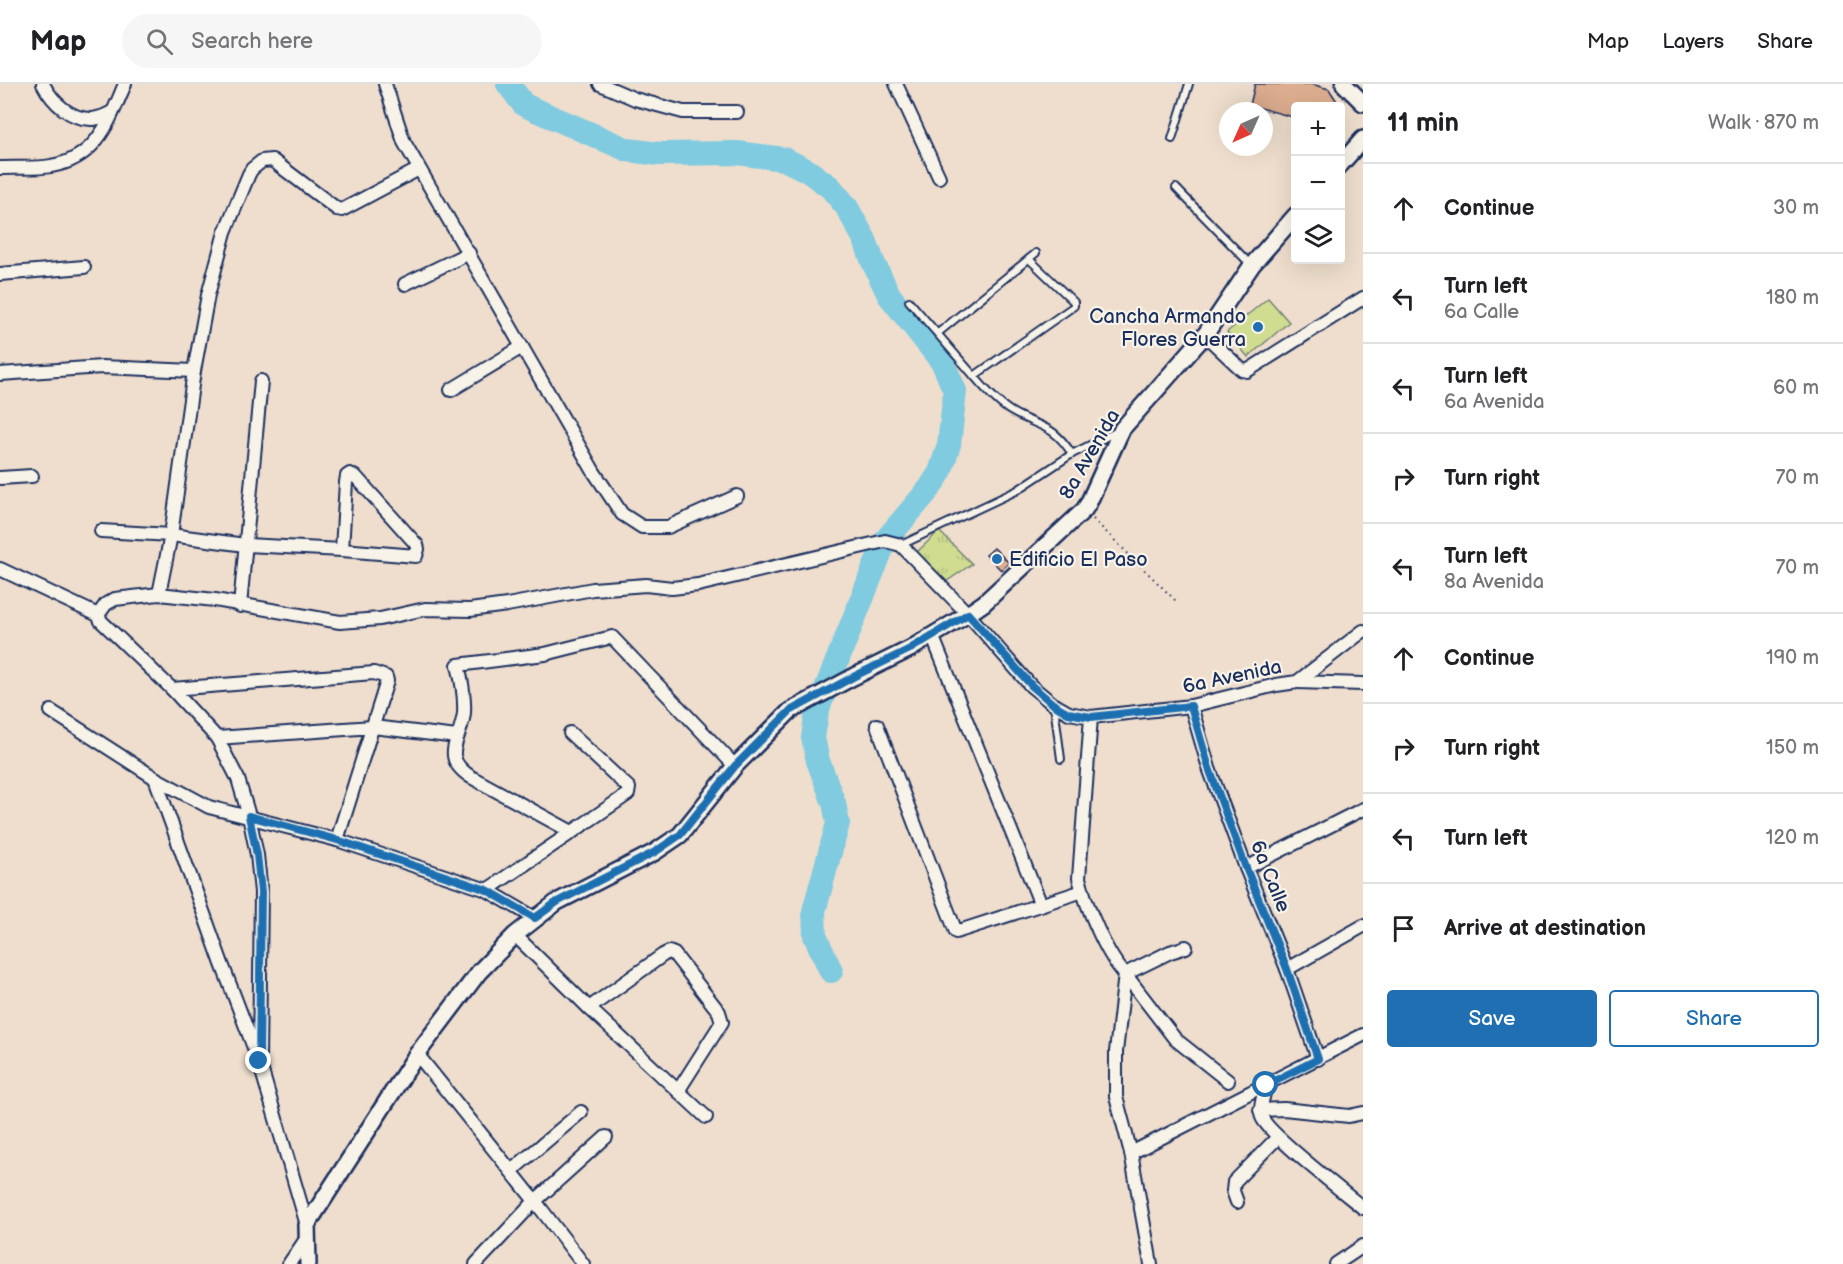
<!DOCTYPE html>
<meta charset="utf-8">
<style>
:root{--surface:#fff;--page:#f6f6f6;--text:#202124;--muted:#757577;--line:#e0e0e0;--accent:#1f6fb2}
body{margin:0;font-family:"Balsamiq Sans",sans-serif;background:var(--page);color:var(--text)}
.controls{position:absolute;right:18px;top:18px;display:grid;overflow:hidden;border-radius:6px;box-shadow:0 6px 24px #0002}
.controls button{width:54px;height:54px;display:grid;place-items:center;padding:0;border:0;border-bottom:2px solid var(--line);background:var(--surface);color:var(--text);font:30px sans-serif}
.compass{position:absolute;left:1219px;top:18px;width:54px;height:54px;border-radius:50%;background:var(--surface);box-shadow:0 6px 24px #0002;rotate:225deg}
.stop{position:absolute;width:18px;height:18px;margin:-14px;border:4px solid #1f6fb2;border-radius:50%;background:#fff}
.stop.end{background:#1f6fb2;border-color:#fff;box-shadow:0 2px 6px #0008}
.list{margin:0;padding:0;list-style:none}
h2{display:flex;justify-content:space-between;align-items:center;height:78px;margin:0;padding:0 24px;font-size:26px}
h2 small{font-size:20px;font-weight:400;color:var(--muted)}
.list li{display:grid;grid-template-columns:39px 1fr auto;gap:18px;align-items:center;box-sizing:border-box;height:90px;padding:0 24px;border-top:2px solid var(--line)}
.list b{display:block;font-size:22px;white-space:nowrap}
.list p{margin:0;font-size:20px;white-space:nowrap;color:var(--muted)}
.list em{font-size:20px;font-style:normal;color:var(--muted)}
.actions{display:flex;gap:12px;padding:18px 24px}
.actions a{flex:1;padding:14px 0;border:2px solid var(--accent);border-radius:6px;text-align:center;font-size:21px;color:var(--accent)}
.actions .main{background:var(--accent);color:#fff}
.icon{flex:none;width:33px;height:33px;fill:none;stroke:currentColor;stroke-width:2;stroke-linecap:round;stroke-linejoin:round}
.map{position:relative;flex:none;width:1363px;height:1180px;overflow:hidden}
header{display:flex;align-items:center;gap:36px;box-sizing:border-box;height:84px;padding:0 30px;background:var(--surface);border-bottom:2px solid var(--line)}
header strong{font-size:28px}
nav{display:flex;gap:33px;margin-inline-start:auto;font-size:21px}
.search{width:420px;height:54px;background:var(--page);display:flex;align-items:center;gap:15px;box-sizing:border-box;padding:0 21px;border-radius:33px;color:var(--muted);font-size:22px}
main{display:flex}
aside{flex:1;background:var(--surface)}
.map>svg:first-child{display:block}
.green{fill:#d0dd90;stroke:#768677;stroke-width:1.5}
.park{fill:url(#park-tufts);stroke:#768677;stroke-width:1.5}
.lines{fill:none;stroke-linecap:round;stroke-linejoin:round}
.river{stroke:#80cbe0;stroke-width:24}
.building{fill:#ddad8f;stroke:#1b2f5e;stroke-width:1.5}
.service-casing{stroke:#1b2f5e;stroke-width:10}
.minor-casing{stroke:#1b2f5e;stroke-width:16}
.tertiary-casing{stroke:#1b2f5e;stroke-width:20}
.path{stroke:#1b2f5e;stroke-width:2;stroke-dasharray:1.5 4.5;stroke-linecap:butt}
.service{stroke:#f7f3e8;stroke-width:6}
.minor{stroke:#f7f3e8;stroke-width:12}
.tertiary{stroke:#f7f3e8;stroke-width:15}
.route{stroke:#1f6fb2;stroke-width:8}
.poi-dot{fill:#1f6fb2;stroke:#f7f3e8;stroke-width:2}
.labels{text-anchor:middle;stroke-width:4.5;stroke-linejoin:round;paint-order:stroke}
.poi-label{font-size:20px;fill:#1b2f5e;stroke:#f7f3e8;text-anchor:end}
.street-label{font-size:20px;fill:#1b2f5e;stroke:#f7f3e8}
</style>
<header>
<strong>Map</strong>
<div class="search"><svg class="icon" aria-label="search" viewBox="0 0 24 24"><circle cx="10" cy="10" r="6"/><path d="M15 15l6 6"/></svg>Search here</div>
<nav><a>Map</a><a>Layers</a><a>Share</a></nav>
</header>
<main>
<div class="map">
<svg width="1363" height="1180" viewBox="0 0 1363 1180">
<defs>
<pattern id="park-tufts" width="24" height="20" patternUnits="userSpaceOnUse" patternTransform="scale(1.5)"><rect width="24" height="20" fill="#d0dd90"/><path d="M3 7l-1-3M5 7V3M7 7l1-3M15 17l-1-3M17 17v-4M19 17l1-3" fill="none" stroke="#b2be7f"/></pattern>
</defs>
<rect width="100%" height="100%" fill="#efdecd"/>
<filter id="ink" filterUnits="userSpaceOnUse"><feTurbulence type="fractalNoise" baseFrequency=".0167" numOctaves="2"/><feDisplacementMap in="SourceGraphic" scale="12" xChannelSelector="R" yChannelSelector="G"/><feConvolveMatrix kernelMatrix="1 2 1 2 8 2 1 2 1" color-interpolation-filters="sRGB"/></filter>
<g filter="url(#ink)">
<path class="green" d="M1268,214L1289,238L1248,273L1227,248Z"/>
<path class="park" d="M939,447L972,480L947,497L916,469Z"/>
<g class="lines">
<path class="river" d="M508,0L524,21L628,66L659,70L737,69L784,75L808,87L830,103L846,122L865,156L873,178L889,211L943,279L955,307L949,361L940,388L930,404L885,457L817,627L813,654L818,677L834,719L838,739L814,827L815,852L831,887"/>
</g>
<g class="building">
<path d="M1255,0H1311L1329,5L1340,22H1296V34L1250,21Z"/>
<path d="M994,464L1009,479L1001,486L986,471Z"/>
</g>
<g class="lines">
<g class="service-casing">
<g id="service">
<path d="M1172,55L1189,0"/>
<path d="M1176,104L1251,181"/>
<path d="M1029,175L1074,218V222L974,292C985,305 998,320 1012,328C1040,344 1052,339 1072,370"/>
<path d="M909,217L974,292"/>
<path d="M938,249L1036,169"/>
<path d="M901,461L1016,407L1072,370L1118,347"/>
<path d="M1054,621L1061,675"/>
</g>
</g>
<g class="minor-casing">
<g id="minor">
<path d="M43,0C53,19 71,36 93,35C100,34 107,31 112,28"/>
<path d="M385,0L404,58L594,388L622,430L642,443H668L737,412"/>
<path d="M600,0L635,15L683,28H737"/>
<path d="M896,0L939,93"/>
<path d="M0,84C17,83 35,85 51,82C97,75 109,37 125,0"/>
<path d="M0,190L84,183"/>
<path d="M405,200L469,169"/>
<path d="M1205,251L1242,286L1247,287L1363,214"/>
<path d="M0,290L102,283L194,287"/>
<path d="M451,306L522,263"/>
<path d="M0,394L32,392"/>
<path d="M101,447L171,451L245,461L342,466L416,472L418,465L417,461L357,394L350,390L347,392L346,398L342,466"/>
<path d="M0,485L98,531L101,537L172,605L217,654L238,695L249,732L257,771L261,808L259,977"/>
<path d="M159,510L171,451L194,287L208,211L225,148L249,90L252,85L262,77L272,76L337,125L342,126L419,85"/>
<path d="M240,522L261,297"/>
<path d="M98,531L106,520L115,515L159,510L215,516L340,538L380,535L425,525L470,526L507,521L593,505L646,501L672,504L698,501L885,457L901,461L968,530L1031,602L1053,620L1069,629L1091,633L1191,622L1276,601L1297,598L1363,547"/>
<path d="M932,551L1041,821"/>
<path d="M1297,598L1363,600"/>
<path d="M172,605L374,589L386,593L387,597L337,756"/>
<path d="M1191,622L1209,684L1246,784L1287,885L1318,975"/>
<path d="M51,627L155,694L209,723L337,756L487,806L535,834"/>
<path d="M1091,633L1079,794C1086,821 1106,871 1125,890L1175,955L1228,997"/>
<path d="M877,641L956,848L1083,807"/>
<path d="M217,654L373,643L457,653"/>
<path d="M155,694L222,880L259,977L307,1141"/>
<path d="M572,748L471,693C439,672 461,657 464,629C465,613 462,597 458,581L545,570L612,553L735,682"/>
<path d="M1246,784L1363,725"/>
<path d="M487,806L628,710L629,704L570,649"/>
<path d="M515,851L589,924L706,1033"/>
<path d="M1287,885L1363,842"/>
<path d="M589,924L663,871L669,868L674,870L719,928L722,938L678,1007"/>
<path d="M417,970L535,1117L583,1180"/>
<path d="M1266,1001C1264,1011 1259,1023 1262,1033C1266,1048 1346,1110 1363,1124"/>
<path d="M1260,1026L1284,1025L1349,1032L1363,1029"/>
<path d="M1131,1069L1363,951"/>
<path d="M511,1087L581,1028"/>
<path d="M1237,1118L1233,1107L1234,1098L1278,1053"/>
<path d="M289,1180L306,1155"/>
<path d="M476,1180L535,1117L606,1053"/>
<path d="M1151,1180L1131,1069L1116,1013V968L1125,890L1170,868L1186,863"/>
<path d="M1336,1180L1363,1162"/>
</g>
</g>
<g class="tertiary-casing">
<g id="tertiary">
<path d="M1344,0L1363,19"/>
<path d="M1340,81L1363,55"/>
<path d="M308,1180L307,1141L417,970L479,888L515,851L557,818L655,768L680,751L735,682L790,627L853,593L910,565L968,530L984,519L1084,426L1088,420L1122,345L1205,251L1252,181L1296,131"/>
</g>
</g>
<path class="path" d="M1093,435L1176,517"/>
<use href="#service" class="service"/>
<use href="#minor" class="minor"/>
<use href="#tertiary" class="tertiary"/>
</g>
</g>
<g class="lines" filter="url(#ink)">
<path class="route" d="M259,977L261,808L257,771L249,732L337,756L487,806L535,834L557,818L655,768L680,751L735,682L790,627L853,593L910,565L968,530L1032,602L1053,620L1068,629L1091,633L1191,622L1209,684L1246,784L1287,885L1318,975L1266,1001"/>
</g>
<g class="poi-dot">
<circle cx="1258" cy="243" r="6"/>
<circle cx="997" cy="475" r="6"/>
</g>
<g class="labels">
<g class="poi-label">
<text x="1246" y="239">Cancha Armando<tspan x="1246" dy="23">Flores Guerra</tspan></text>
<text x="1009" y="482" text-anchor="start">Edificio El Paso</text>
</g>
<g class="street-label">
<text transform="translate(1089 370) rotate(-60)" y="7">8a Avenida</text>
<text transform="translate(1232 592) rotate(-12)" y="7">6a Avenida</text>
<text transform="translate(1271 792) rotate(68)" y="7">6a Calle</text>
</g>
</g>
</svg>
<div class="controls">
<button>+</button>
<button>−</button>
<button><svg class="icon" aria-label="layers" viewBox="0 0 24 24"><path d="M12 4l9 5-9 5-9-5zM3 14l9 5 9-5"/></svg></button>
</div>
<svg class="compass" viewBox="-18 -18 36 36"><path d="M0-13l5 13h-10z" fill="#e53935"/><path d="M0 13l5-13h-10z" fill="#757577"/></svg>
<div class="stop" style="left:1266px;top:1001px"></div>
<div class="stop end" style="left:259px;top:977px"></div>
</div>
<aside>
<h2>11 min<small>Walk · 870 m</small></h2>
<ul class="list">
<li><svg class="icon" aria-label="ahead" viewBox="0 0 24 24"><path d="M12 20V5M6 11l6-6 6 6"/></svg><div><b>Continue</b></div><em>30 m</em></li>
<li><svg class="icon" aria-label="left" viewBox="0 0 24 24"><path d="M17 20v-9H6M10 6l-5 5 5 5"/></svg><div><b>Turn left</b><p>6a Calle</p></div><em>180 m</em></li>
<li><svg class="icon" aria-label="left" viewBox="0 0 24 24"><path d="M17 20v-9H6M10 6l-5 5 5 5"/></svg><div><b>Turn left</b><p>6a Avenida</p></div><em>60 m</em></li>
<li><svg class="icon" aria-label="right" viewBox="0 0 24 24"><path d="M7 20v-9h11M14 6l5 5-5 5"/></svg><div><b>Turn right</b></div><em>70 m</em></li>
<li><svg class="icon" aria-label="left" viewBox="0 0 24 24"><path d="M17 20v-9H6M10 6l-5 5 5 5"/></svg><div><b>Turn left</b><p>8a Avenida</p></div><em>70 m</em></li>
<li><svg class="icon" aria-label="ahead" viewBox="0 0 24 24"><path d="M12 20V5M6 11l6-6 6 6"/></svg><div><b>Continue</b></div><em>190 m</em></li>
<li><svg class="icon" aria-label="right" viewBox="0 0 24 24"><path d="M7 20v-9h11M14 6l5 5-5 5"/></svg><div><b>Turn right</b></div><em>150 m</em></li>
<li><svg class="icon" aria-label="left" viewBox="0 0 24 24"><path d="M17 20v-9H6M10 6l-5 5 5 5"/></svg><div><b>Turn left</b></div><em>120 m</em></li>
<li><svg class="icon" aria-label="arrive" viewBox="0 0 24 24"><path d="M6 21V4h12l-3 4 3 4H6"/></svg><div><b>Arrive at destination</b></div></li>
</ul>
<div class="actions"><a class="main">Save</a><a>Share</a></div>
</aside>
</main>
